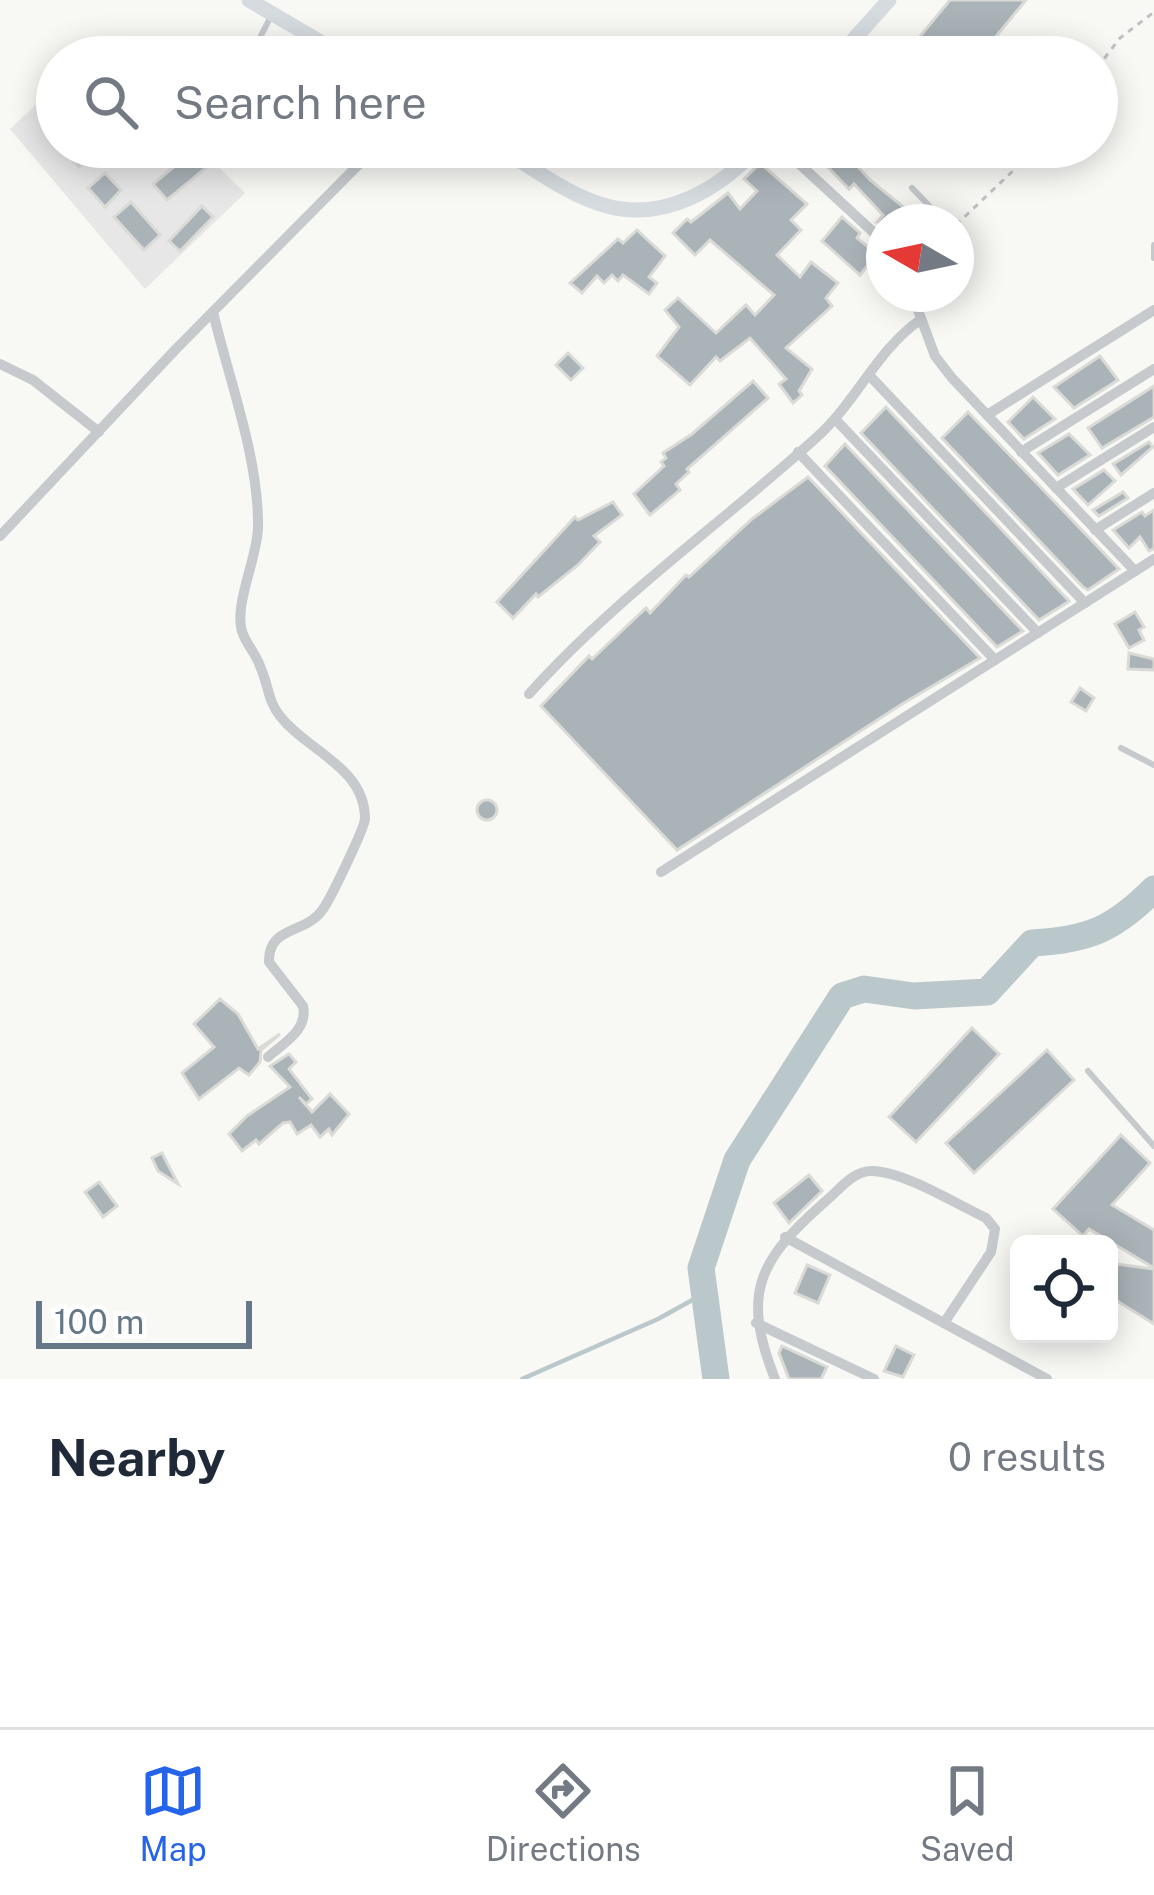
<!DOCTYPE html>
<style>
:root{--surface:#fff;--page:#f2f2f3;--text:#1f2937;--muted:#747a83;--line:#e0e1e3;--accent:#2563eb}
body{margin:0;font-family:"Public Sans",sans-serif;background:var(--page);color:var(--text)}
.controls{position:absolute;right:36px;bottom:36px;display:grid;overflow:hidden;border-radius:18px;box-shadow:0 6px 30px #0003}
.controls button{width:108px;height:108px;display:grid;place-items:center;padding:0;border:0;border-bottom:3px solid var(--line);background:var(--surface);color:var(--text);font:60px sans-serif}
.compass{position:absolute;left:866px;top:204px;width:108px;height:108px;border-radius:50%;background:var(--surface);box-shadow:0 6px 30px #0003;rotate:279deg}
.scale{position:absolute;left:36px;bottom:30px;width:216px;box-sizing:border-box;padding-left:12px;border:6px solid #667887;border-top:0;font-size:33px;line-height:42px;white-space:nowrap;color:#667887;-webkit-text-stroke:9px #fff;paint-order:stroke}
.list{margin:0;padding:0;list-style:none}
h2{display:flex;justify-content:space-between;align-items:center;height:156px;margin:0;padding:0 48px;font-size:51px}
h2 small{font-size:39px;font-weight:400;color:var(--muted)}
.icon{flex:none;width:66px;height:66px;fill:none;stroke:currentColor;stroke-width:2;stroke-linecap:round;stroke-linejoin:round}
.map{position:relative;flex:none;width:1154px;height:1379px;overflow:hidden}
.search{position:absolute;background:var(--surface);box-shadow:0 6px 30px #0003;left:36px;right:36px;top:36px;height:132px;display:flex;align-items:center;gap:30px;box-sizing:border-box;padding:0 42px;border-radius:66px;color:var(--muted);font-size:45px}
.sheet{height:348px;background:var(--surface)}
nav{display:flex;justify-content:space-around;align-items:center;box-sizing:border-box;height:168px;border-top:3px solid var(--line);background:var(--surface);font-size:33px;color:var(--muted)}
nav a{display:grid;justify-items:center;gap:6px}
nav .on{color:var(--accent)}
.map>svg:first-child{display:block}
.built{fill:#e6e7e6}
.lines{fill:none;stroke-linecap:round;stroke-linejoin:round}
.stream{stroke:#bbc8cb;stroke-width:4.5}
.river{stroke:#bbc8cb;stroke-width:27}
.building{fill:#aab3b8;stroke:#dadad7;stroke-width:3}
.path{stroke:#bfc2c4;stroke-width:3;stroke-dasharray:6 6;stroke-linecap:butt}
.lane{stroke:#c6cacd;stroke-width:6}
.street{stroke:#c6cacd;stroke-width:10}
.secondary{stroke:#d6dbdf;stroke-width:15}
</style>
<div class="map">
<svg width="1154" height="1379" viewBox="0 0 1154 1379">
<rect width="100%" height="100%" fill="#f8f8f5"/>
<path class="built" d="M57,85V147H198L245,193L145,289L10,129Z"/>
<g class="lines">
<path class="stream" d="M522,1379L658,1319L705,1293"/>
<path class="river" d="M716,1379L701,1268L737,1160L842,996L864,989L914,996L987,992L1032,943C1089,940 1114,929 1154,889"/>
</g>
<g class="building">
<path d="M950,0H1026L979,57H903Z"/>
<path d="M78,147H88L94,154L79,167L69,156Z"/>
<path d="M795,147H840L870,180L922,222H877L883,215L854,184L849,189L820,159L815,165Z"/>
<path d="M194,150L207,167L167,200L153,184Z"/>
<path d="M760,163L807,204L791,220L801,230L777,255L800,277L811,262L838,283L826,298L832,306L786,348L812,369L799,391L802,395L793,403L779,384L786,379L750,338L720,361L716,357L690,385L657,356L679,327L665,310L678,298L716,333L746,305L755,315L774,295L710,240L695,255L673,233L687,219L691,222L728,193L740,209L757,191L744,179Z"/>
<path d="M105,173L121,190L105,207L88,188Z"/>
<path d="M131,202L160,235L144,250L114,217Z"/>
<path d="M202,206L213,217L180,251L169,241Z"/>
<path d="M842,217L860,233L857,238L877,254L860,275L822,241Z"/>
<path d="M637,230L665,256L649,277L657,283L649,294L623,275L618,281L612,275L604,283L597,276L582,293L570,283L618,239L623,243Z"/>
<path d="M568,353L583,368L571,380L556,365Z"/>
<path d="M1100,356L1118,380L1074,408L1054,387Z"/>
<path d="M753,381L768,398L687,469L689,472L676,484L680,490L650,515L634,494L664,466L661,462L666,458L663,453L692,434Z"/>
<path d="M1154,386V417L1102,448L1088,428Z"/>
<path d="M1033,397L1055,419L1024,439L1008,422Z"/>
<path d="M886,407L1069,601L1068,602L1039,620L861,433Z"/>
<path d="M968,412L1029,475L1119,569L1088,590L1083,587L942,438Z"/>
<path d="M1069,434L1090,455L1058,475L1038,453Z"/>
<path d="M1149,442L1153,447L1121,475L1113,464Z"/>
<path d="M845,444L1023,631L997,647L825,466Z"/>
<path d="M1104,470L1115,481L1088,505L1073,489Z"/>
<path d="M808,477L980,658L902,704L677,850L541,706L589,656L592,659L646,608L650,613L686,575L689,577L752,519Z"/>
<path d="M1123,492L1128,498L1099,516L1093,510Z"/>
<path d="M613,502L622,515L594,536L600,542L578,565L538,597L536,594L513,618L497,602L575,517L578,520Z"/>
<path d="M1154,510V549L1149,551L1140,537L1129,548L1113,530L1142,512L1145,516Z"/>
<path d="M1135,612L1144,627L1139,630L1144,640L1129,648L1115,624Z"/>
<path d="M1129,653L1154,659V670L1128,669Z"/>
<path d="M1080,688L1094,698L1086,711L1071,702Z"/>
<circle cx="487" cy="810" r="10"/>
<path d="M220,999L238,1014L258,1049L280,1034L261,1050L260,1062L249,1075L239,1068L199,1099L182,1073L214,1047L194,1024Z"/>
<path d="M972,1028L999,1054L916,1142L889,1117Z"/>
<path d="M1047,1050L1074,1080L974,1173L946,1143Z"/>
<path d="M289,1054L296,1062L289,1069L312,1099L306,1104L299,1097L312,1112L330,1094L349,1114L332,1135L329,1129L320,1137L311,1125L297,1134L290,1122L283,1123L259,1144L256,1140L242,1151L229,1134L247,1116L290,1087L270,1066Z"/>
<path d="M1121,1135L1150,1163L1112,1205L1154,1230V1268L1089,1229L1083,1236L1053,1209Z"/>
<path d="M162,1153L178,1184L158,1171L152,1158Z"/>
<path d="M809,1175L822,1191L789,1223L774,1203Z"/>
<path d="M99,1182L117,1206L103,1217L85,1192Z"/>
<path d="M1109,1263L1154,1269V1324L1109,1296Z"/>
<path d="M807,1265L830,1275L818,1303L795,1293Z"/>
<path d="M782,1346L827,1367L821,1379H789L779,1353Z"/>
<path d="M896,1346L914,1355L903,1377L884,1371Z"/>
</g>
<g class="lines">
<g class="path">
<path d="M1097,68L1120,38L1154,12"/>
<path d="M956,225L1038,147"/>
</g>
<g class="lane">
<path d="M250,57L270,18"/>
<path d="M912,188L945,222"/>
<path d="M1154,245V258"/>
<path d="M1121,748L1154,765"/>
<path d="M1088,1071L1154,1146"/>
</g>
<g class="street">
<path d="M781,147L884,242"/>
<path d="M912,294L935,356L952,378L1135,571"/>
<path d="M213,312C229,380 259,458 258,527C258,557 232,608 243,634C247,645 256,654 260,666C268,683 268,702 280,716C307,751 365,767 365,819C364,829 331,898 323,909C306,935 268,925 269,962L303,1006C308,1030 285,1042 268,1057"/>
<path d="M0,364L33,380L99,432"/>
<path d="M869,375L1085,603"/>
<path d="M987,415L1154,310"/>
<path d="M835,419L1038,633"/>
<path d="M798,452L995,660"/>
<path d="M1021,452L1154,369"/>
<path d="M1056,488L1154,427"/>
<path d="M1095,530L1154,493"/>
<path d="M0,536L176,349L376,147"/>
<path d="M529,694C616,597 721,524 817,437C856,402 877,350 920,320"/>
<path d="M661,872L1154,559"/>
<path d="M785,1237L1047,1379"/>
<path d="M756,1323L874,1379"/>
<path d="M775,1379C740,1291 760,1259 827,1200C841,1188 854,1170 873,1171C905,1172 956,1204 986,1218L995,1229L991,1252L944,1323"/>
</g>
<g class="secondary">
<path d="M249,0L346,57"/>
<path d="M838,57L889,0"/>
<path d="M498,147C532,167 568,196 607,206C665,222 721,188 758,147"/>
</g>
</g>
</svg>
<div class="controls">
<button><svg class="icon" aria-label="locate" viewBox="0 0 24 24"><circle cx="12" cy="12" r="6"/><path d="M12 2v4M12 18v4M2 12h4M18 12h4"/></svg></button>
</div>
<svg class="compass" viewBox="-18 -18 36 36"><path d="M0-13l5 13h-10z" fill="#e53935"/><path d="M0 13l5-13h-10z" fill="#747a83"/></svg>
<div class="scale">100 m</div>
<div class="search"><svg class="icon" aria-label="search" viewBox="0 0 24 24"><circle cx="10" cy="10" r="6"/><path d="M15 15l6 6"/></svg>Search here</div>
</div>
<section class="sheet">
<h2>Nearby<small>0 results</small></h2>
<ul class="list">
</ul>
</section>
<nav>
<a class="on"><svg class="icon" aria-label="map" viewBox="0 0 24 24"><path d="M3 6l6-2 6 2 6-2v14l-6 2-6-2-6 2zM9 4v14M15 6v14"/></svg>Map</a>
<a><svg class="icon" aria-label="directions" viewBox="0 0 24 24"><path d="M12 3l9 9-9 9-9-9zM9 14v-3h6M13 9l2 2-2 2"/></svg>Directions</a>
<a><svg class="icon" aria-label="saved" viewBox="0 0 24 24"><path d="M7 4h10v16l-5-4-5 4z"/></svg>Saved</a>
</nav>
